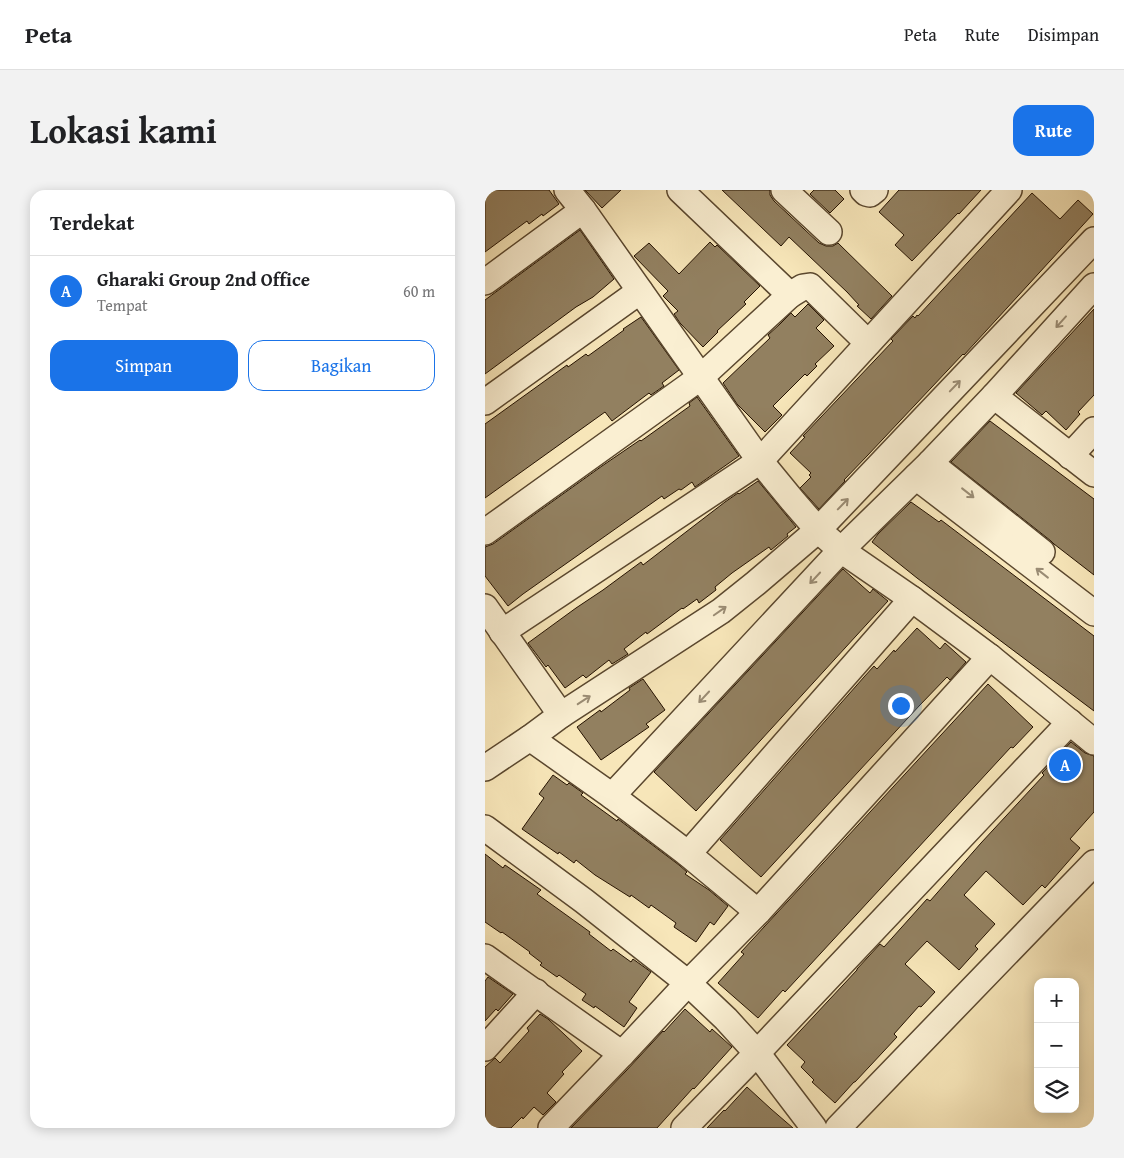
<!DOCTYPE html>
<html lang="id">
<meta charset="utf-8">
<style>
:root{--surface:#fff;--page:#f2f2f2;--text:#202124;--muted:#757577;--line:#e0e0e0;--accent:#1a73e8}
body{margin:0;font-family:"Gentium Book Plus",serif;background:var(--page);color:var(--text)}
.controls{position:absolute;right:15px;bottom:15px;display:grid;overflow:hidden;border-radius:10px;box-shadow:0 2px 12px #0003}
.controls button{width:45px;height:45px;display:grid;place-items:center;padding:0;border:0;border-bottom:1px solid var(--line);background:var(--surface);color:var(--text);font:25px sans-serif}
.you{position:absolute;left:415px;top:515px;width:18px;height:18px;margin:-12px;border:4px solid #fff;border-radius:50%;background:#1a73e8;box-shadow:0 0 0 8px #1a73e833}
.badge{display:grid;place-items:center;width:32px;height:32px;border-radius:50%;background:var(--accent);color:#fff;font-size:16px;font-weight:700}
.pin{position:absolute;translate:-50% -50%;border:2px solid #fff;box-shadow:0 1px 5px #0006}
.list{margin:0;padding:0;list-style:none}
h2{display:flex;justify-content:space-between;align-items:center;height:65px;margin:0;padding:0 20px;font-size:21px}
h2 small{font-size:16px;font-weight:400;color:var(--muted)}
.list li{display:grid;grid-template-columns:32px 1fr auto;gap:15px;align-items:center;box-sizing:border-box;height:70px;padding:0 20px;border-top:1px solid var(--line)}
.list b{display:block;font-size:19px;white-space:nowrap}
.list p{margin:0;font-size:16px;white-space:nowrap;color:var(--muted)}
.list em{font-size:16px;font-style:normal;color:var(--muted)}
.actions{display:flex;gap:10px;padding:15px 20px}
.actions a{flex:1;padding:11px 0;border:1px solid var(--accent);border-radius:15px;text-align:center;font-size:18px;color:var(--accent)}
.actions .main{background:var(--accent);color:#fff}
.icon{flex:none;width:28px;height:28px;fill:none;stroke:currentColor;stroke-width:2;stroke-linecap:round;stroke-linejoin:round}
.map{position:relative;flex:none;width:609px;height:938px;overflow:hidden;border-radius:15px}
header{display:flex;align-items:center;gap:30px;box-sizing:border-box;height:70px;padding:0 25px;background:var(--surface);border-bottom:1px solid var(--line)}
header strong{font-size:24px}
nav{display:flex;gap:28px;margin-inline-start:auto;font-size:18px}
.intro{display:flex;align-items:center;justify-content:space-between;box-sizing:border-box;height:120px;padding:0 30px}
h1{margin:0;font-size:35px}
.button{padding:12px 22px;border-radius:15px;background:var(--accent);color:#fff;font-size:18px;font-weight:700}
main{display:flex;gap:30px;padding:0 30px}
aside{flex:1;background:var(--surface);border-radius:15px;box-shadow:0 2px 12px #0003}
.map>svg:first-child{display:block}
.building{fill:#928060;stroke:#251200}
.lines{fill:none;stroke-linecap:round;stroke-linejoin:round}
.minor-casing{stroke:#5a472e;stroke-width:28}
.minor{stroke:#faefd2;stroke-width:25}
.oneway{stroke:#9a8c74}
</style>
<header>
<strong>Peta</strong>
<nav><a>Peta</a><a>Rute</a><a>Disimpan</a></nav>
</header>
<div class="intro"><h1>Lokasi kami</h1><a class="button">Rute</a></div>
<main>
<aside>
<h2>Terdekat<small></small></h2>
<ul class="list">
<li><span class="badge">A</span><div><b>Gharaki Group 2nd Office</b><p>Tempat</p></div><em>60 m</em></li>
</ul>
<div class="actions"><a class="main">Simpan</a><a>Bagikan</a></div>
</aside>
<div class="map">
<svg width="609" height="938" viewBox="0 0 609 938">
<rect width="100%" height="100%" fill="#f7e6b9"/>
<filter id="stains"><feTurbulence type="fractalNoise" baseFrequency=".004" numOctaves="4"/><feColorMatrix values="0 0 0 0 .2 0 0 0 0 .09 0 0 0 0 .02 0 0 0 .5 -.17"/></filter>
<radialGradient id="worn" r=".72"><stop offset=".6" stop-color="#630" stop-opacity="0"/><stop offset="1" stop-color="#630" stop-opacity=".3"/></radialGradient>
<g class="building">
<path d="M0,0H64L74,14L58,26L57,24L44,34L42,31L0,62Z"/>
<path d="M100,0H136L117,18Z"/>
<path d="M237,0H285V5L289,11L334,53L341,56H348L353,53L407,106L386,129L372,116L374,115L362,102L304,47L296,56Z"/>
<path d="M329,0H350L359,9L345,23L325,4Z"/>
<path d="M414,0H496L474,24L473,23L427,71L410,55L419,45L394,22Z"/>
<path d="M547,3L575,29L593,10L608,24L479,165L478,164L382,266L359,290L360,291L334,319L315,298L326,287L324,285L326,283L305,263L320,247L318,246L408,151L406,149L428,126L430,128L432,125L433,126Z"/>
<path d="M95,40L129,89L108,107L91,117L0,184V110Z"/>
<path d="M225,52L230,57L232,55L275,96L259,112L261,114L232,141L233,142L218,157L195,133L189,124L193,121L178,106L183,101L149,66L164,53L194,84Z"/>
<path d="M323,114L339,130L331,138L349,156L330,174L332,176L322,186L320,184L288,216L297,225L280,242L252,214L238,193L285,148L283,145L295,134L306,123L310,127Z"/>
<path d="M609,119V205L593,222L595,224L581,240L561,221L557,225L531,203Z"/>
<path d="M156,127L194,180L177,193L179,196L166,205L164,203L127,231L120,222L0,308V234L82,175L83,177L101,164L103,166L139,140L138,139Z"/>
<path d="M212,207L254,266L210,297L207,292L196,300L194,299L179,309L177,306L38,404L23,416L0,386V357L8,354L117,276L155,250L156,251L205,216L204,213Z"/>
<path d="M505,231L609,309V385L569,354L566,351L466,272Z"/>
<path d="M273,291L311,337L302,344L303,346L286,360L284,357L247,383L230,397L231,400L214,413L212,409L198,419L197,418L162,444L161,442L139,459L143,464L127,474L124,470L101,488L98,485L80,498L63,475L61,477L43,453L91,418L118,400L156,372L158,375L240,312L253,303L254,304Z"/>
<path d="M426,312L454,332L456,330L609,446V521L432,388L387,352L393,344Z"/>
<path d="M358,379L385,403L388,399L403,411L211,621L169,582Z"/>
<path d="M432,438L455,459L460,453L481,472L465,490L462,487L435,515L276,687L235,650L379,487L389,476L392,479L409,460L410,462Z"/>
<path d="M158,489L180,520L161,534L164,537L116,570L92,537L115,520L116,522L145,500L144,498Z"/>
<path d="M503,494L548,537L528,558L526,557L300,802L298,800L273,828L233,793L259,764L256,762Z"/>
<path d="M586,552L600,563L609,566V622L585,649L595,658L560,698L557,695L538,715L501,681L479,705L510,734L490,756L493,759L474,780L442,751L420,774L450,802L436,817L434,816L409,844L412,847L370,892H369L350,913L327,892L329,890L316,877L320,872L302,855L372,780V779L395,754L399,757L442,709L445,711L496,653L559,585L557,583Z"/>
<path d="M68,585L82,595L84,593L98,603L96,605L132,631L133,629L194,675L202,682L200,684L224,700L243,716L229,735L225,732L211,752L189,737L191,733L166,715L164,718L146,705L145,707L110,685L91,670L89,673L74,662L73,664L37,639L59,608L54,604Z"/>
<path d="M0,664L18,678L20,675L56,700L52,704L105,742L104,744L126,761L128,759L146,772L148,769L166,782L144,812L152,818L139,837L110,816L109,818L97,810L101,804L74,785L72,787L55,775L57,773L44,763L45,762L17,742L16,743L0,732Z"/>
<path d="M3,787L28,804L13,821L11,819L0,831V791Z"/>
<path d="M200,819L225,842L227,839L247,857L209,899L208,898L172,938H86L141,881L178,841L179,842Z"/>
<path d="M55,824L63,829L97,861L77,882L79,884L62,903L71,912L58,925L49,917L38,929L37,927L26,938H0V877L10,868L15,873L44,841L42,838Z"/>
<path d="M262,897L286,919L308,938H222L239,920L240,921Z"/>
</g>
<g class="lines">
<g class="minor-casing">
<g id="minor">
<path d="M82,0L98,20L275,271L307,310L333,340L356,360L427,409L505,467L609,552"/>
<path d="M195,0L305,105"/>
<path d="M299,0L344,42"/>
<path d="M378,0L381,3L385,4L390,0"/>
<path d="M0,92L98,20"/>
<path d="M509,206L609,284"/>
<path d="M0,212L155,101"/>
<path d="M585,266L609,240"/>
<path d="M445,273L557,362"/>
<path d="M431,287L609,423"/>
<path d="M0,342L216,187L305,105L318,97L325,96L383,153"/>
<path d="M0,417L76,525"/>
<path d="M17,442L275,271L524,0"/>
<path d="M45,548L127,606L203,664L273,722"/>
<path d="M0,578L45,548L76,525L236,421L271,393L333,340L609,50"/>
<path d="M127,606L356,360L445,273L509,206L609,96"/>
<path d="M0,638L99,711L203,793L241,829L272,863L329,938"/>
<path d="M203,664L427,409"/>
<path d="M0,767L137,864"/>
<path d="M0,858L51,802"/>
<path d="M66,938L137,864L203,793L273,722L505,467"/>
<path d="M199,938L272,863L585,532"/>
<path d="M353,938L609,673"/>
</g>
</g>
<use href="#minor" class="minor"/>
</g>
<defs><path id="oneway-shaft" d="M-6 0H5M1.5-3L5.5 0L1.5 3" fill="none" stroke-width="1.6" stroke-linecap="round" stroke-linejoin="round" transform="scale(1.25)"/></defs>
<g class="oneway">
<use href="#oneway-shaft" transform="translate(576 132) rotate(132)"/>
<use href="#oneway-shaft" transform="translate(470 196) rotate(-46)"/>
<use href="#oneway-shaft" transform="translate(483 303) rotate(38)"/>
<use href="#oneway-shaft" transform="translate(358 314) rotate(-46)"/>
<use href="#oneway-shaft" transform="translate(557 383) rotate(-142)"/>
<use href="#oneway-shaft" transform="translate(330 388) rotate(133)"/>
<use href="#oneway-shaft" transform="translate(235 421) rotate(-35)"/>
<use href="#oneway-shaft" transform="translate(219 507) rotate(133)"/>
<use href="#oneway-shaft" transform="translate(99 510) rotate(-33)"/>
</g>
<rect width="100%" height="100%" filter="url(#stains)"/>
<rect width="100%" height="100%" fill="url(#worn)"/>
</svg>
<div class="controls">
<button>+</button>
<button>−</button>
<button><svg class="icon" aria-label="layers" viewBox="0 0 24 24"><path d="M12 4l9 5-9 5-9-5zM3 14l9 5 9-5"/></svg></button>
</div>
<div class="you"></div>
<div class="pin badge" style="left:580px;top:575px">A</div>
</div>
</main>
